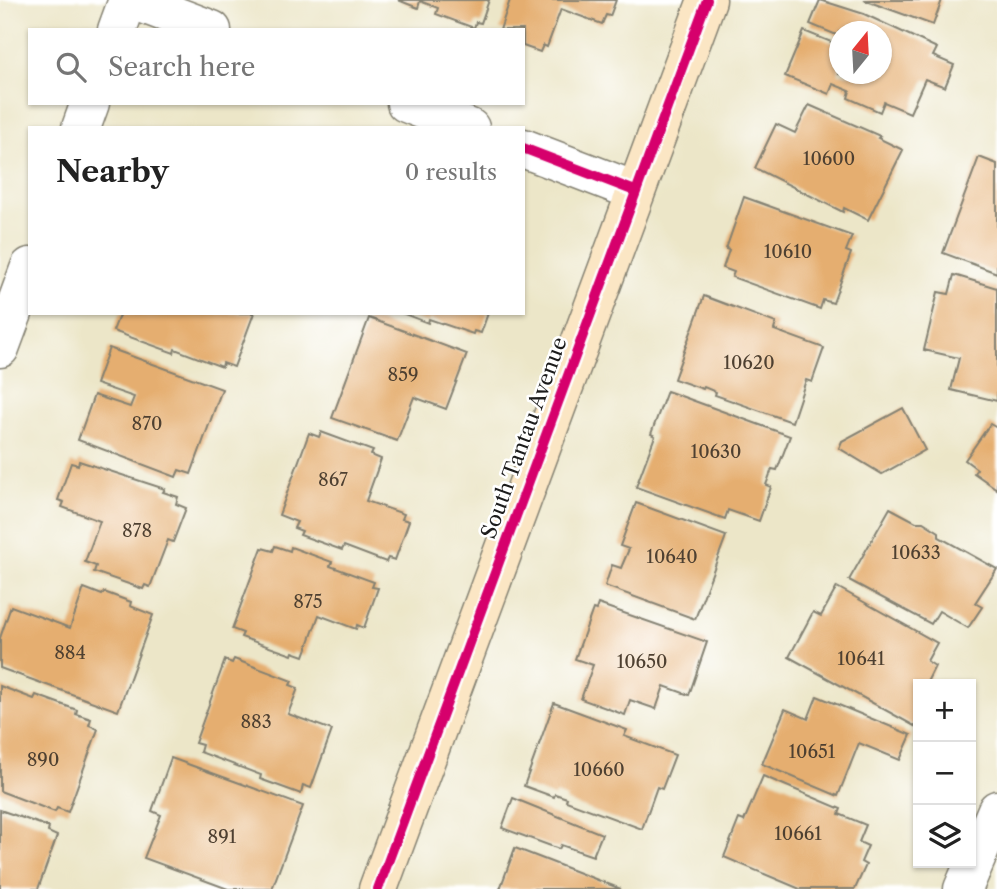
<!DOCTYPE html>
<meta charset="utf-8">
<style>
:root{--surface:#fff;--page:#f2f2f2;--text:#222;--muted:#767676;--line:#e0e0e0}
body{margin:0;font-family:"Libre Caslon Text",serif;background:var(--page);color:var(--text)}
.controls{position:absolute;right:21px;bottom:21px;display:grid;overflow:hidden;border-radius:0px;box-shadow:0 2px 5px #0004}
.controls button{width:63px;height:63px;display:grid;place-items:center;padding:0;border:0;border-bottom:2px solid var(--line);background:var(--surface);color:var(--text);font:35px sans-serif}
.compass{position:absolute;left:829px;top:21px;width:63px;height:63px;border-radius:50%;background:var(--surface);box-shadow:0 2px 5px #0004;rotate:18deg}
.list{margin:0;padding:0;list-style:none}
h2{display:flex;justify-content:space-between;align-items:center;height:91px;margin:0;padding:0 28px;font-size:30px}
h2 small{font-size:23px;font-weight:400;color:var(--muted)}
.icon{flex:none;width:38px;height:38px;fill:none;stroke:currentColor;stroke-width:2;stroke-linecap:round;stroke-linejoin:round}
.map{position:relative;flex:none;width:997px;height:889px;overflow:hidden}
.search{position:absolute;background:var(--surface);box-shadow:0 2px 5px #0004;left:28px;top:28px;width:497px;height:77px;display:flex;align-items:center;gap:18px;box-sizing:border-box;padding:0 24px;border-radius:0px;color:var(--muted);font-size:26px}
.panel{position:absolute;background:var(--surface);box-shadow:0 2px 5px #0004;left:28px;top:126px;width:497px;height:189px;border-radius:0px}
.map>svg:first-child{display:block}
.building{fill:#e5ae6f}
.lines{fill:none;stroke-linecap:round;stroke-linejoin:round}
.street-casing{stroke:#848172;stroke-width:41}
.secondary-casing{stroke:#848172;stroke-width:41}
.street{stroke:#fff;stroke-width:38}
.secondary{stroke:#fbe6c4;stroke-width:38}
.cycleway-casing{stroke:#fff;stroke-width:15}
.cycleway{stroke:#d6006c;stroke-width:10}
.labels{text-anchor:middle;stroke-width:5;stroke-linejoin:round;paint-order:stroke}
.number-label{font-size:18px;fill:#4e4031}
.street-label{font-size:21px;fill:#1c1c1c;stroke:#fff}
</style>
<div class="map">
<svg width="997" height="889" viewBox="0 0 997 889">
<rect width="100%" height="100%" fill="#fff"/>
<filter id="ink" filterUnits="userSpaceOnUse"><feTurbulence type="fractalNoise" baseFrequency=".0143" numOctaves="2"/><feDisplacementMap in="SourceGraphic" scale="14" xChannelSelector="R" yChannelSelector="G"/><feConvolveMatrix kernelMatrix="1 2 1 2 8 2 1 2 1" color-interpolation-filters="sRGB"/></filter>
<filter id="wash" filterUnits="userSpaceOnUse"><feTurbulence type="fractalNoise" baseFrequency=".00686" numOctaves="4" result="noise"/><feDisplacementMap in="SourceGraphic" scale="28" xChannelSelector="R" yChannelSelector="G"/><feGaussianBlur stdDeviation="1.57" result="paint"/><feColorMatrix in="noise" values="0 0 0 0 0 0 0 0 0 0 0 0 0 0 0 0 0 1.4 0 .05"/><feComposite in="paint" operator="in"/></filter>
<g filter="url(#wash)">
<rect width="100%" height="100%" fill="#ece6c8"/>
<g id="blocks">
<g class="building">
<path d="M398,0H489L481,23L476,22L474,28L436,14L438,8L420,1L418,8Z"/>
<path d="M510,0H616L610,16L606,15L602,24L561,9L547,47L543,45L540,52L523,46V30H500Z"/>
<path d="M820,0L864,14L937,48L933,56L954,65L945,87L925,79L910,113L884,102L880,112L848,98L850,91L833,84L829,94L785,76L804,31L836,44L839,36V74H881V32H839V36L810,24Z"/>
<path d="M864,0H942L933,25Z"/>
<path d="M809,105L880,136L878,138L903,150L868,220L844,208L843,212L755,168L776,124L795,133Z"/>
<path d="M979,157L997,164V273L943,253Z"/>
<path d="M744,197L852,236L846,251L851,253L833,303L823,300L820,309L732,277L734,272L723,268L729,250L726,249Z"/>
<path d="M954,275L997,288V401L951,390L959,358L924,350L938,292L949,294Z"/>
<path d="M704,296L776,323L774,330L824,348L812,382L806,380L792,422L715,395L716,392L704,387L703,389L674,379Z"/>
<path d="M120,313H254L234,367L223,363L222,367L175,349L174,353L113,331Z"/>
<path d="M402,313H488L481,333L474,331L473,334L429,319L428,323Z"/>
<path d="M369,318L467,354L446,409L414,397L397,441L332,418Z"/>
<path d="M109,348L222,389L191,474L179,470L176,477L78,440L94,395L130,407L134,397L96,384Z"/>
<path d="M667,391L790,436L777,470L772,469L766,485L771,487L759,521L728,510L725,519L636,487L655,436L651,434Z"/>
<path d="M903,408L925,450L882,474L839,448L842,441Z"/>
<path d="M990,424L997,428V489L974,473L977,469L965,460Z"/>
<path d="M321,432L373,451L371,455L381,459L366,501L404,514L402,519L409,521L395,560L388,558L386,562L344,546L342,550L300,535L302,531L294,528L297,522L279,515L309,433L319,437Z"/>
<path d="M79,461L165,489L163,492L178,497L176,504L186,508L173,542L168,540L150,587L145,585L143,589L94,572L96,566L85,562L100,521L62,507L64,502L58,500L71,463L78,465Z"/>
<path d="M636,503L726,536L695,619L605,586L612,565L621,568L629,549L620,546Z"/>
<path d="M890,508L916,522H923L939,532V537L997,569L975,603L982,607L968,628L939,611L931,624L849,580Z"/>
<path d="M275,546L290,551L291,547L332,562L330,566L374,582L372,587L378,588L364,628L357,625L356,629L319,615L304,656L293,652L292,655L241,637L243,633L232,629L262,548L273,551Z"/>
<path d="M837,587L937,643L927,661L935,666L927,682L931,684H918V728L789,657L813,612L821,616Z"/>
<path d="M84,588L102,595L104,592L131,602L130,606L153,615L118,711L0,668V638L11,606L70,628Z"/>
<path d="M598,604L707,642L689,695L664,686L656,709L630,700L625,715L581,699L593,665L575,659L593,609L596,610Z"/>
<path d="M234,659L292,681L290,685L298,688L288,714L332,730L311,788L303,785L301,794L260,779L261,775L200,752L202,745L195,743L225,660L232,663Z"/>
<path d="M0,686L34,699L36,695L77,710L76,714L91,719L89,725L98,729L68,812L57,808L55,812L0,791Z"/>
<path d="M817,696L911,735L900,760L859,743L838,796L762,764L785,709L808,719Z"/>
<path d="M554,703L627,730L624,736L675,755L662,789L657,787L642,829L566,801L567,798L555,794L554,797L524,786Z"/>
<path d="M171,758L303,806L272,889H228L144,858L161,815L152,811Z"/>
<path d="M763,776L841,809L839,814L866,825L859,842L868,846L861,862L866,865L855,889H800L724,857L739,819L744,821Z"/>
<path d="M513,798L602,834L593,856L561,845L559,849L502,828Z"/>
<path d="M0,810L49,827L48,832L57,836L38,889H0Z"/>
<path d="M515,848L621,889H500Z"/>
</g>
</g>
</g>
<g filter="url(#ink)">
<use href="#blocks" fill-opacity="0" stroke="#848172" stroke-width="2"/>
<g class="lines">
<g class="street-casing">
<g id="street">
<path d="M133,0L212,30"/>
<path d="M117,30L128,0"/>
<path d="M406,103L470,128"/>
<path d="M81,128L90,103"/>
<path d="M523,148L635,191"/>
<path d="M0,348L30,267"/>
<path d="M963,889L997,810"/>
</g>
</g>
<g class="secondary-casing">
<path id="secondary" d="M378,889L707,0"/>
</g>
<use href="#street" class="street"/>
<use href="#secondary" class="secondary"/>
<g class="cycleway-casing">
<g id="cycleway">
<path d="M523,148L635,191"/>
<path d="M378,889L707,0"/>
</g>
</g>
<use href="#cycleway" class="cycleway"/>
</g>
</g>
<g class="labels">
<g class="number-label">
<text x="829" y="165">10600</text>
<text x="788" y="258">10610</text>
<text x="749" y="369">10620</text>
<text x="403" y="381">859</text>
<text x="147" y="430">870</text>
<text x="716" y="458">10630</text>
<text x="333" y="486">867</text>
<text x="137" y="537">878</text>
<text x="916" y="559">10633</text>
<text x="672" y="563">10640</text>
<text x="308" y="608">875</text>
<text x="70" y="659">884</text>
<text x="861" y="665">10641</text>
<text x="642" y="668">10650</text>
<text x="256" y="728">883</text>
<text x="812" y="758">10651</text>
<text x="43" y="766">890</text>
<text x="599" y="776">10660</text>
<text x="798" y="840">10661</text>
<text x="222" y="843">891</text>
</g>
<g class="street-label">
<text transform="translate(524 438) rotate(-70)" y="7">South Tantau Avenue</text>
</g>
</g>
</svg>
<div class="controls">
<button>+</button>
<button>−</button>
<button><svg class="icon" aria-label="layers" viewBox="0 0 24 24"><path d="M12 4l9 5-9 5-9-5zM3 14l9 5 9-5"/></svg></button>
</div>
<svg class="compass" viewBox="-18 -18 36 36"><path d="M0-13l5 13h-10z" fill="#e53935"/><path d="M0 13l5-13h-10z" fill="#767676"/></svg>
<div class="search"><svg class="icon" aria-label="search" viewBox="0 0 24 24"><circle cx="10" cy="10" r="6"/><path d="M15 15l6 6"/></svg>Search here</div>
<section class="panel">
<h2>Nearby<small>0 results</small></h2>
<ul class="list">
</ul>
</section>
</div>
